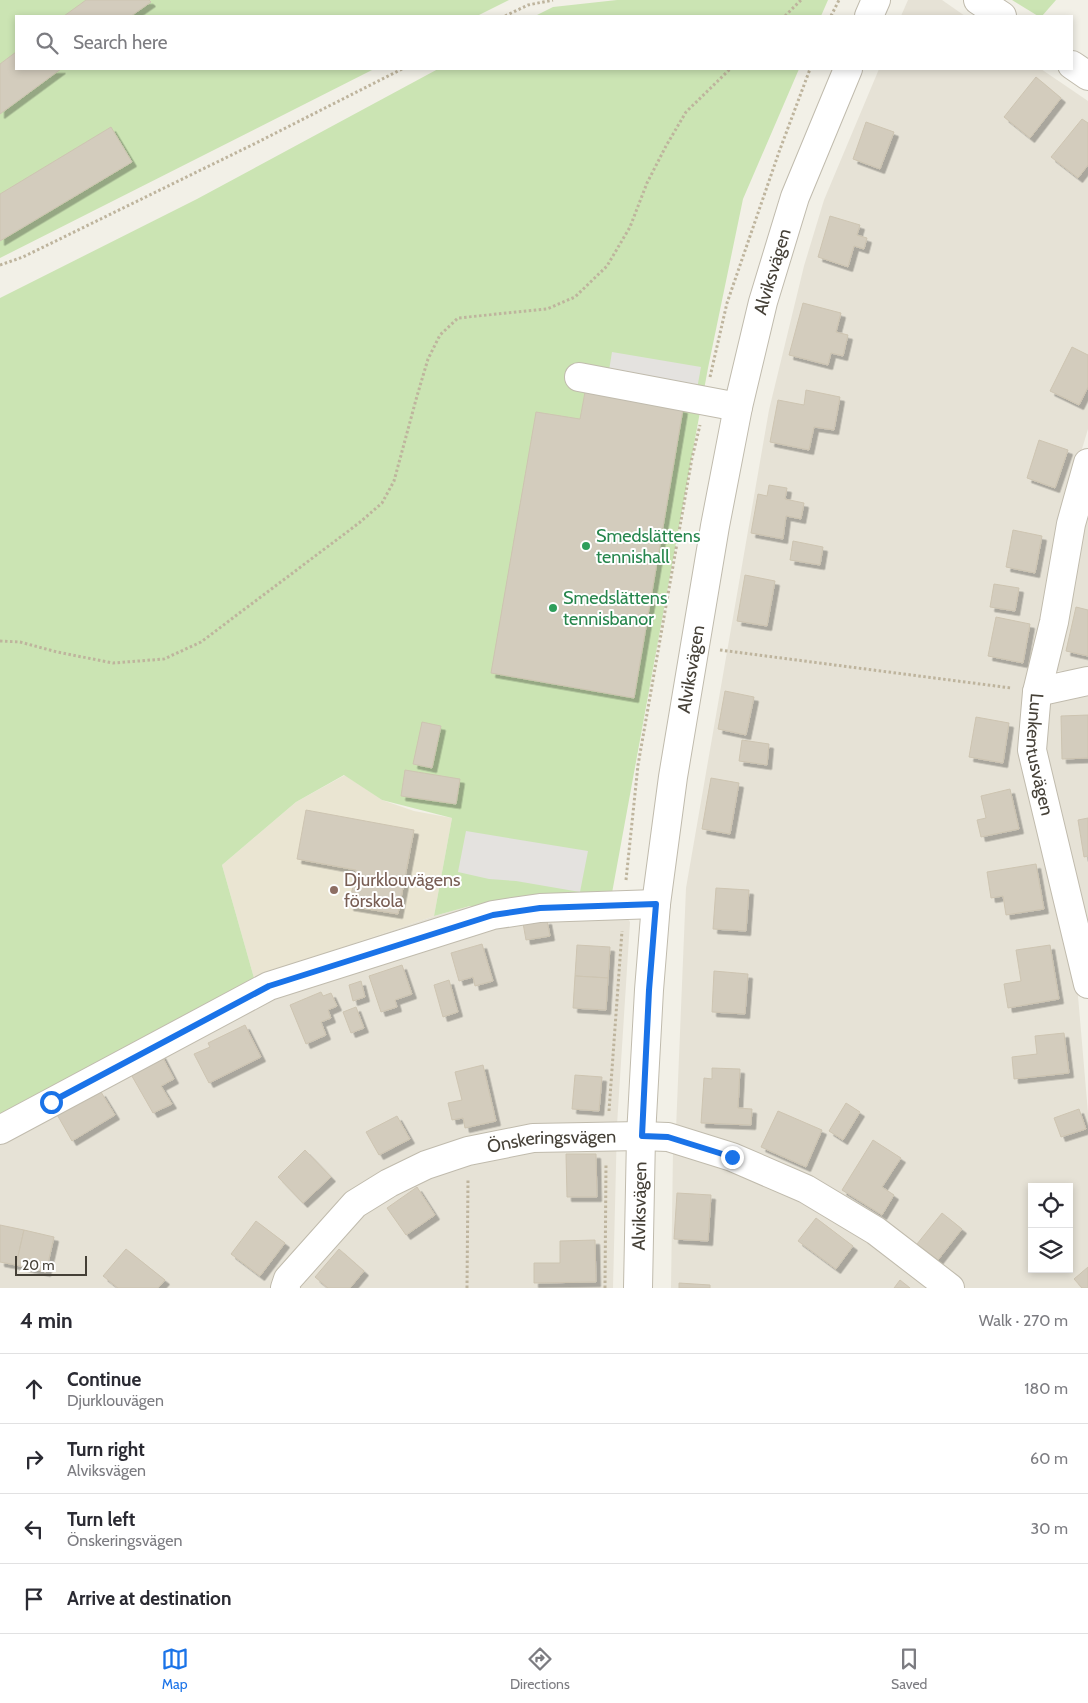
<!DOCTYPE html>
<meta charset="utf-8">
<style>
:root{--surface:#fff;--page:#f7f7f7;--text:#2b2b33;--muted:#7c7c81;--line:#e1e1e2;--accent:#1a73e8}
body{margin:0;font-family:Cabin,sans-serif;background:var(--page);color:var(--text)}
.controls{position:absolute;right:15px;bottom:15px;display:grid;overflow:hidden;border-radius:0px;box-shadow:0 2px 8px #0003}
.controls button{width:45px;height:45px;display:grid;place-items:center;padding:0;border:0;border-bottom:1px solid var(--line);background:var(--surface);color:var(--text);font:25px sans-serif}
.scale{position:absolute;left:15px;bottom:12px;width:72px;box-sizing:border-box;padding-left:5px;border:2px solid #454037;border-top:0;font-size:14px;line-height:18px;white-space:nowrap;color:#454037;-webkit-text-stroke:4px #fff;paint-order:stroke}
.stop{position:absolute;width:15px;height:15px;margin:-11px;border:4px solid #1a73e8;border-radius:50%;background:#fff}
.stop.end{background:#1a73e8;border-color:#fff;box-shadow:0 1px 5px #0008}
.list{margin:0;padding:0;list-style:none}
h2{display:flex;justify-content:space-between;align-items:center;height:65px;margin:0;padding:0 20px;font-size:21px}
h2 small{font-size:16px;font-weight:400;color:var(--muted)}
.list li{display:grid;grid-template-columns:32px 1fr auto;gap:15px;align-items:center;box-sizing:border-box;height:70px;padding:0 20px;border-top:1px solid var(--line)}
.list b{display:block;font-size:19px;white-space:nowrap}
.list p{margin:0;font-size:16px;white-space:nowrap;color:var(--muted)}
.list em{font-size:16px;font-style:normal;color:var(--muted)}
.icon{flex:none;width:28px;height:28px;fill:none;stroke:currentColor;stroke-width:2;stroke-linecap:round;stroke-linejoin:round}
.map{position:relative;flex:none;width:1088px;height:1288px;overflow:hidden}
.search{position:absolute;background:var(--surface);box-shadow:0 2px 8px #0003;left:15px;right:15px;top:15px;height:55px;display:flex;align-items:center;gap:12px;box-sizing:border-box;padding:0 18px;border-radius:0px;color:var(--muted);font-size:19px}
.sheet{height:345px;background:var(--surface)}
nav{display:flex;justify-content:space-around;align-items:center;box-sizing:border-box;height:70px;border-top:1px solid var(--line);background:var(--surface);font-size:14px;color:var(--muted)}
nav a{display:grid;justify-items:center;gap:2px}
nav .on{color:var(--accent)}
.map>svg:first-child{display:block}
.residential{fill:#e6e2d6;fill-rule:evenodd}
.education{fill:#eae5d2}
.green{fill:#cbe4b3}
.parking{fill:#e4e2df}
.building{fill:#d3ccbd;stroke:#cdc4b1;filter:url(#shadow)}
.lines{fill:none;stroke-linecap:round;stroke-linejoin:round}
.minor-casing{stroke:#c0bbad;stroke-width:30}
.path{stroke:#beb49d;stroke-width:3;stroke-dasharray:2.5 2.5;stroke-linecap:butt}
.minor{stroke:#fff;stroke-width:28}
.route{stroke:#1a73e8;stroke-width:6}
.leisure-dot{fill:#2e9e5b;stroke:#fff;stroke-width:2}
.education-dot{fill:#8d6e63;stroke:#fff;stroke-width:2}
.labels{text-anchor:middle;stroke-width:4;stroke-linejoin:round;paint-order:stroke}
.street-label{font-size:18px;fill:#454037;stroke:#fff}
.leisure-label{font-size:18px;fill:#27864d;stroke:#fff;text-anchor:start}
.education-label{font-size:18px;fill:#785e54;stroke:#fff;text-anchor:start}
</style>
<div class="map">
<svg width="1088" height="1288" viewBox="0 0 1088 1288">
<defs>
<filter id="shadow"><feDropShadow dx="4.5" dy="4.5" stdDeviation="0" flood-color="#0004"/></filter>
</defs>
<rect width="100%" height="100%" fill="#f2f0e7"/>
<g class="residential">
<path d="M908,0H942L965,16H901Z"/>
<path d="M879,69H1041L1088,101V429L1060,522L1020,746L1078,996L1088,1113V1288H962L676,1129L686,888L769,410L804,266L824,200ZM1032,1187H1069V1269H1032Z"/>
<path d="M1088,500V670L1053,671Z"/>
<path d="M1088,696V929L1047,755L1046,709L1049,697Z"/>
<path d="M612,893L630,922L617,1125L613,1288H0V1123L254,978L434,916L496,899Z"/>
<path d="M673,1149L806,1199L866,1236L932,1288H671Z"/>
</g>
<path class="education" d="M345,775L382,800L414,811L452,818L434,916L254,978L222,865L296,802Z"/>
<g class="green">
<path d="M0,0H509L477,16H16V69H374L0,258Z"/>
<path d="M617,0H828L821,16H535L553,7Z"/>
<path d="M1012,0H1056L1042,16H1038Z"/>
<path d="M438,69H799L743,199L708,368L612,893L476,908L470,906L434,916L452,818L382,800L344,775L296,802L222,865L254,978L0,1123V298L197,199Z"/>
</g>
<g class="parking">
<path d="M612,352L701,367L695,400L607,383Z"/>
<path d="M466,831L588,851L580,892L516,881L489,879L458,872Z"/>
</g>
<g class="building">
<path d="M86,0H149L151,2L131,16H64Z"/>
<path d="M16,52V69H61L0,114V64Z"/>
<path d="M1036,77L1061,98L1030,138L1004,117Z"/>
<path d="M1082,119L1088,123V165L1078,178L1051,157Z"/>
<path d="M866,122L894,132L880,169L853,159Z"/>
<path d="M111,127L132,162L0,241V194Z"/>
<path d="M830,216L860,225L857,235L867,238L864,249L854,246L848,267L818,257Z"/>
<path d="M803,303L841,313L836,332L848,335L843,356L831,353L828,365L789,355Z"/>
<path d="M1072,347L1088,355V387L1079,405L1050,391Z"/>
<path d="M806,390L840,397L834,430L814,427L809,450L770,442L778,400L804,405Z"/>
<path d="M585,392L683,409L634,698L491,673L536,412L580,419Z"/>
<path d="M1039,440L1068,450L1055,488L1027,478Z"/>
<path d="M769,485L787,488L785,499L804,503L801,519L786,516L783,539L751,533L758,494L767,496Z"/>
<path d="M1013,530L1042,536L1035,573L1006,567Z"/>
<path d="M793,541L823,547L820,565L790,560Z"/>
<path d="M745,575L775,581L767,626L737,621Z"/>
<path d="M994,584L1019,588L1015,611L990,607Z"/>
<path d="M1076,607L1088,610V656L1066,651Z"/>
<path d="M996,617L1030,624L1023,663L988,656Z"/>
<path d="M725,691L754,697L746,735L718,729Z"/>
<path d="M1088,715V758L1062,759L1061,716Z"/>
<path d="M976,717L1009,723L1003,763L969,757Z"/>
<path d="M422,722L441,726L432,768L413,764Z"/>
<path d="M742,740L769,744L767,765L739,761Z"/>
<path d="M405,770L460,779L456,804L401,796Z"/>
<path d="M711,778L739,783L730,834L702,829Z"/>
<path d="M1010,789L1019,829L981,837L977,820L986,818L981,796Z"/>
<path d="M306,810L414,830L398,914L349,906L356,870L297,859Z"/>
<path d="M1088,818V856L1084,857L1078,820Z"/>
<path d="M1036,864L1044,909L1006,915L1003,896L991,898L987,872Z"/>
<path d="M716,888L749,890L746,931L713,929Z"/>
<path d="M547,920L550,936L526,940L523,923Z"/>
<path d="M482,944L493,981L475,986L473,977L459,981L451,953Z"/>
<path d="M577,945L610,947L608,978L575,976Z"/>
<path d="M1050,945L1059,999L1008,1008L1004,984L1021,981L1016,950Z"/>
<path d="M402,965L412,994L395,1000L397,1007L381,1012L369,976Z"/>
<path d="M714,971L748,974L745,1014L712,1012Z"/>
<path d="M575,976L608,978L606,1010L573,1008Z"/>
<path d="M449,980L458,1012L443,1017L434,985Z"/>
<path d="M361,981L365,997L353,1001L349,985Z"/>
<path d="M321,992L323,996L331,993L337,1006L328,1010L331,1018L321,1022L326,1035L306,1044L290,1005Z"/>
<path d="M356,1007L364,1028L351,1033L343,1012Z"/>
<path d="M245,1025L261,1057L209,1083L194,1054L210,1047L208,1043Z"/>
<path d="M1064,1033L1069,1073L1014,1079L1012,1057L1037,1054L1035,1036Z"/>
<path d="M161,1054L174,1079L161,1086L172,1104L153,1113L129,1071Z"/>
<path d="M483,1065L496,1121L465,1128L463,1118L452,1120L448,1103L462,1100L455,1072Z"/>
<path d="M712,1068L740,1069L738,1108L752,1109L751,1125L701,1123L704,1078L712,1079Z"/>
<path d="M575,1075L602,1077L599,1111L572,1109Z"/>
<path d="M88,1091L92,1097L101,1092L115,1115L72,1141L55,1111Z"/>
<path d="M846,1103L860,1112L843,1140L829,1131Z"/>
<path d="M1079,1109L1086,1129L1061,1137L1054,1118Z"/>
<path d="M778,1111L822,1130L806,1167L761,1147Z"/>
<path d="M397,1116L410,1139L379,1155L366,1132Z"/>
<path d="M873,1140L901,1158L882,1187L894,1195L882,1215L842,1190Z"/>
<path d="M305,1150L331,1177L303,1203L278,1177Z"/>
<path d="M566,1154H596L597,1197H567Z"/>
<path d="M417,1187L435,1215L406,1235L387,1208Z"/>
<path d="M677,1193L711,1195L708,1241L674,1239Z"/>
<path d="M942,1213L962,1229L938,1260L917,1244Z"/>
<path d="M816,1218L853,1246L836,1269L798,1241Z"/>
<path d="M256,1221L285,1243L260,1276L231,1254Z"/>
<path d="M0,1225L24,1230L16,1265L0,1262Z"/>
<path d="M24,1230L54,1237L46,1272L16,1265Z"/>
<path d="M595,1240L596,1282L534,1283V1263H560V1241Z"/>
<path d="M126,1249L165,1280L158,1288H118L103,1276Z"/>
<path d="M339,1249L364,1271L350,1288H328L315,1277Z"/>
<path d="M1088,1267V1288H1082L1074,1279Z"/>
<path d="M900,1280L910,1288H894Z"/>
<path d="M679,1283L710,1285V1288H679Z"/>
</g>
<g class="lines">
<g class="minor-casing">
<g id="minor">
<path d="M978,0L1002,16"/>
<path d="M869,16L876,0"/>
<path d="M1072,65L1088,76"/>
<path d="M579,377L738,407"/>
<path id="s1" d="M1088,463L1071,524L1054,622L1037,692L1032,750L1088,984"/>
<path d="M1037,692L1088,681"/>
<path d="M0,1130L269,986L493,915L540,908L656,904"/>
<path id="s2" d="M285,1288L288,1279L355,1204L389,1183L426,1165L468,1151L533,1138L641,1136L668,1137L732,1157L806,1189L876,1231L950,1288"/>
<path id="s3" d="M638,1288L641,1136L649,990L656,904L673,777L715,526L738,407L763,302L795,197L848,69"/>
</g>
</g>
<g class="path">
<path d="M505,16L528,5L553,0"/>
<path d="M785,16L801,0"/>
<path d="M831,16L839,0"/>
<path d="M0,265L23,257L256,143L402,69"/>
<path d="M710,377L727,303L779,152L810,69"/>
<path d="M0,641L20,642L57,652L113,663L164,659L201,642L359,523L382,503L394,481L417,396L428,359L440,335L458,318L547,309L575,297L607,266L630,227L647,183L666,146L686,112L730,69"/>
<path d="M720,650L1011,688"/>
<path d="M626,880L638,765L692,458L700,425"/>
<path d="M609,1111L622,931"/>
<path d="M467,1288L468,1179"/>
<path d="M605,1288L606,1163"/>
</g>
<use href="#minor" class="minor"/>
</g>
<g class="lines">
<path class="route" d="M51,1102L269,986L493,915L540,908L656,904L649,990L642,1136L668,1137L732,1157"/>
</g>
<g class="leisure-dot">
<circle cx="586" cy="546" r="5"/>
<circle cx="553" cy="608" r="5"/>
</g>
<circle class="education-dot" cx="334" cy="890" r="5"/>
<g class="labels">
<g class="street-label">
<text dy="6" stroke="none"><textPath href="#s3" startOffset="1028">Alviksvägen</textPath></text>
<text dy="6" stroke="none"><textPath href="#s3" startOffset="622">Alviksvägen</textPath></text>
<text dy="6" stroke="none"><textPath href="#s1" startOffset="298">Lunkentusvägen</textPath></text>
<text dy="6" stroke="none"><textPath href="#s2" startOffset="320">Önskeringsvägen</textPath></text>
<text dy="6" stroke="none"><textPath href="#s3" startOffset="82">Alviksvägen</textPath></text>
</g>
<g class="leisure-label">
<text x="596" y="542">Smedslättens<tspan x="596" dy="21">tennishall</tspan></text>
<text x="563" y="604">Smedslättens<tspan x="563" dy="21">tennisbanor</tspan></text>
</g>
<g class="education-label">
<text x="344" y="886">Djurklouvägens<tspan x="344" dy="21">förskola</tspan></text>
</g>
</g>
</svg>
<div class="controls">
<button><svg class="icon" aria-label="locate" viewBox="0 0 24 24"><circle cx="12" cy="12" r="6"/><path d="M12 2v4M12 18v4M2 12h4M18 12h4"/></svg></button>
<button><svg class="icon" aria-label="layers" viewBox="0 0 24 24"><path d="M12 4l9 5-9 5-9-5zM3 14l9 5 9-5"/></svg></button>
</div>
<div class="scale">20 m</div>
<div class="stop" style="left:51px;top:1102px"></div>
<div class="stop end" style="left:732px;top:1157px"></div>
<div class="search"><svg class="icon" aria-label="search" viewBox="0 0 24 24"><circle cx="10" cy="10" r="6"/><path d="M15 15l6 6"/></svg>Search here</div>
</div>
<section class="sheet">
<h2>4 min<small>Walk · 270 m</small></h2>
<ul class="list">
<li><svg class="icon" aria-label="ahead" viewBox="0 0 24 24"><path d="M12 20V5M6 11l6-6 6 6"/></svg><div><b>Continue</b><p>Djurklouvägen</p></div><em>180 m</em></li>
<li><svg class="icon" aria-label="right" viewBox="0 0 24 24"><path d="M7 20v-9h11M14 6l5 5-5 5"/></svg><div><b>Turn right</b><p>Alviksvägen</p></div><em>60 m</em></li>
<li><svg class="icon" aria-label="left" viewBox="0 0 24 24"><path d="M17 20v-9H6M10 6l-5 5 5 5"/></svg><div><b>Turn left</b><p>Önskeringsvägen</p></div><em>30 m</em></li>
<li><svg class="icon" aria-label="arrive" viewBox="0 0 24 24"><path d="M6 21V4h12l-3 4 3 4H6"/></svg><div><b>Arrive at destination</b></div></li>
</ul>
</section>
<nav>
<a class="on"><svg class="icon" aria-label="map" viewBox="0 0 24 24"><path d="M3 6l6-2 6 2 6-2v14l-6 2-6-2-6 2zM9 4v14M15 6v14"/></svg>Map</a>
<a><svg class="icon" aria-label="directions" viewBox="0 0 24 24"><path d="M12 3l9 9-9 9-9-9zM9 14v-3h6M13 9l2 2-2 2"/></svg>Directions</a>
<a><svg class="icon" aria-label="saved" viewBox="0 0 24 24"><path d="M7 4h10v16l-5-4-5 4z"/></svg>Saved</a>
</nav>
